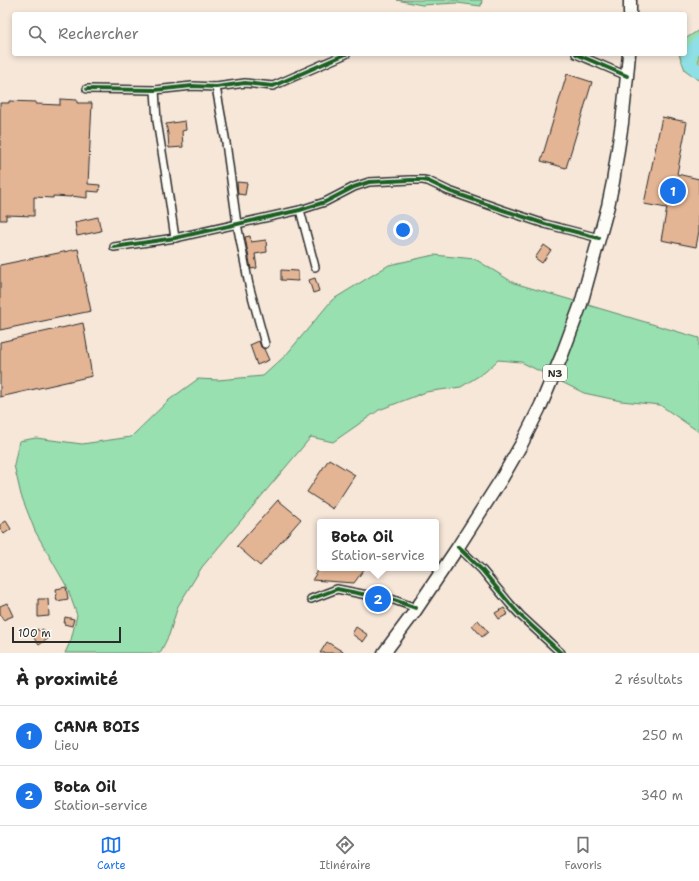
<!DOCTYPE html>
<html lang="fr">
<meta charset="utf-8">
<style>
:root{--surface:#fff;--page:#f6f6f6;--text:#222;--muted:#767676;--line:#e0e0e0;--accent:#1a73e8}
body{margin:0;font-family:"Shantell Sans",sans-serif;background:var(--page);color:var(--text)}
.scale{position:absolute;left:12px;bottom:10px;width:109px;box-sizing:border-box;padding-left:4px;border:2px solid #2b2b2b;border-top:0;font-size:11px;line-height:14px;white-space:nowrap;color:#2b2b2b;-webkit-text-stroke:3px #fdfcf7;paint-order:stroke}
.you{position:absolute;left:403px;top:230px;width:14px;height:14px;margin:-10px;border:3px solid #fff;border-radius:50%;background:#1a73e8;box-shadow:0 0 0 6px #1a73e833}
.badge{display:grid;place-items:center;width:26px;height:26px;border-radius:50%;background:var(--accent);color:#fff;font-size:13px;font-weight:700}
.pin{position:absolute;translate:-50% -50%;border:2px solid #fff;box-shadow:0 1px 4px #0006}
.popup{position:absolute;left:317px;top:519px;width:122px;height:52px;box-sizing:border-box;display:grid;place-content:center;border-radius:4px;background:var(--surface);filter:drop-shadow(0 1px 3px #0005);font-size:13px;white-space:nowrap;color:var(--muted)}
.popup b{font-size:15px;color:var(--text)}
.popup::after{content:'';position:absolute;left:50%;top:100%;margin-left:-8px;border:8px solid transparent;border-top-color:var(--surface)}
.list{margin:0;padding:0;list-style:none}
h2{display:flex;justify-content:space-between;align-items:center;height:52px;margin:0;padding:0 16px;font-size:17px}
h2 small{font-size:13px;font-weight:400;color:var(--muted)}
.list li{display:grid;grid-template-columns:26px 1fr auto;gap:12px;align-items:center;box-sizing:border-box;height:60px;padding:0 16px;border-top:1px solid var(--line)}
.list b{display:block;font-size:15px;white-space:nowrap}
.list p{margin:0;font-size:13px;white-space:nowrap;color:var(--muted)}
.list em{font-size:13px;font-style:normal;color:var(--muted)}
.icon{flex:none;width:22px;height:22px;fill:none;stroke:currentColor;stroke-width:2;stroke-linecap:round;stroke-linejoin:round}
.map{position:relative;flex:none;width:699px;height:653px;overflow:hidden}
.search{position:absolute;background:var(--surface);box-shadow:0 2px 6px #0003;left:12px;right:12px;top:12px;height:44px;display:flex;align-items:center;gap:10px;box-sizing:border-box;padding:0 14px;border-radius:4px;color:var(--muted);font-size:15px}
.sheet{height:172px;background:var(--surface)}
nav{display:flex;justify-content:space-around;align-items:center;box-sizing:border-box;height:56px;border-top:1px solid var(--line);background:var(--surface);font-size:11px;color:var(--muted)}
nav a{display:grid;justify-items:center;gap:2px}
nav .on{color:var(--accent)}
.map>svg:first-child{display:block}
.green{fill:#98e0af;stroke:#62866d}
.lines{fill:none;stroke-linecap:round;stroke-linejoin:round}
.river{stroke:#8ee0e6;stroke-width:13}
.building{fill:#e4b594;stroke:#2b2b2b}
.minor-casing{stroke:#2b2b2b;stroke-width:10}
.trunk-casing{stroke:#2b2b2b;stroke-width:15}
.minor{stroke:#fdfcf7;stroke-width:7}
.trunk{stroke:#fdfcf7;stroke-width:12}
.cycleway-casing{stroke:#fdfcf7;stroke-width:6}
.cycleway{stroke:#1b5e20;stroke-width:4}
.labels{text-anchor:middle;stroke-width:3;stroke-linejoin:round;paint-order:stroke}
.shield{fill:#fdfcf7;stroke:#6a6a68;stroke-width:1}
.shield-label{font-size:10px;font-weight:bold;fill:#2b2b2b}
</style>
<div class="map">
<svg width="699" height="653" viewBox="0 0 699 653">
<rect width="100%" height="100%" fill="#f6e7d9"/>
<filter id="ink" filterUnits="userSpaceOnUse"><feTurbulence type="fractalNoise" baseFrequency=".025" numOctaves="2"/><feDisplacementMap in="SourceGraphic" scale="8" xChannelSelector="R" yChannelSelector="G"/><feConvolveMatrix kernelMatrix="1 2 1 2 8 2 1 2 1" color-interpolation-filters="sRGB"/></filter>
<g filter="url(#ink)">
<g class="green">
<path d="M397,0H482L481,6L457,3L422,5Z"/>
<path d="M699,30V80L685,70L679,54H685V39Z"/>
<path d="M434,255L475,259L514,283L699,338V432L660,405L621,401L584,393L521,362L498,360L485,372L461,387L426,392L379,410L333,442L311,437L202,567L178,606L169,635L160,653H65L71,640L77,615L67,587L35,531L21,495L14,465L19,441L36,438L82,444L131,437L169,400L198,379L218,380L263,376L286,355L332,300L389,265Z"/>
</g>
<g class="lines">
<path class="river" d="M699,43C687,56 683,60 699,72"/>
</g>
<g class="building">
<path d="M567,74L592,82L566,168L541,161Z"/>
<path d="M60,99L77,100V103H92L88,184L100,185L99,192L87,191V198L71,196V197L53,196V198L34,197V216L6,215V220H0V103H9V101L36,102V104L60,105Z"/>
<path d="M662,117L687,122L677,174L699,179V231L696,247L661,240L667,208L644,204Z"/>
<path d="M185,121L186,130L182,131L183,147L169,148L168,134L166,124Z"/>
<path d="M237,182L247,183L245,195L238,194Z"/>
<path d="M98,217L101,231L77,236L75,222Z"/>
<path d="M250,236L251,242L266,240L267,252L255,254L257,268L251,269L245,237Z"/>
<path d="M544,245L551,250L542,263L535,258Z"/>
<path d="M78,249L91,311L0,330V265Z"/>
<path d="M281,270L298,271V281L281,280Z"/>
<path d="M315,278L319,291L313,293L309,280Z"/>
<path d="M83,323L92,376L0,397V342Z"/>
<path d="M259,341L261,347L264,349L269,360L257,365L250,345Z"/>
<path d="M329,459L355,475L333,509L307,492Z"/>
<path d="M278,500L301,519L260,566L237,546Z"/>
<path d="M6,521L11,529L4,534L0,528V525Z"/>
<path d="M320,568H365L354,583L312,580Z"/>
<path d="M66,587L68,599L57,601L56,596L57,595L56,589Z"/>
<path d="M38,599H48L49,616L38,617Z"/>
<path d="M7,603L13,616L3,620L0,613V606Z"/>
<path d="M504,608L508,614L499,619L495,613Z"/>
<path d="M65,617L74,619L72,626L64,624Z"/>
<path d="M478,620L488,632L482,637L472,625Z"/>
<path d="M356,627L368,635L363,642L352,634Z"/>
<path d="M38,629L39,631L43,629L49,638L39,645L31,634Z"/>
<path d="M327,642L345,653H320Z"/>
</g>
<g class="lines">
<g class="minor-casing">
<g id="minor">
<path d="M576,54L627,76"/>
<path d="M216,87L226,143L237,224L249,285L265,344"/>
<path d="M87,89L155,90L192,86L216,87L245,83L273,86L346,54"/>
<path d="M155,90L157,121L165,170L175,238"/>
<path d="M300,210L315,267"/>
<path d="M114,247L175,238L300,210L325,202L354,187L369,182L411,180H423L428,181L449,191L503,210L545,224L599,238"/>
<path d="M458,547L482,570L510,604L521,616L561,653"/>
<path d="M311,599L337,589L372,596H381L394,600L416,608"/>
</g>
</g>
<g class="trunk-casing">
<g id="trunk">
<path d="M630,0V14"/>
<path d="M384,653L413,614L458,547L502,478L522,443L541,405L562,355L581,304L608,206L613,182L622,123L627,76L629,54"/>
</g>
</g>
<use href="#minor" class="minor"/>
<use href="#trunk" class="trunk"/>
<g class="cycleway-casing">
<g id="cycleway">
<path d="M576,54L627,76"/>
<path d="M87,89L155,90L192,86L216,87L245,83L273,86L346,54"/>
<path d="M114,247L175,238L300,210L325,202L354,187L369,182L411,180H423L428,181L449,191L503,210L545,224L599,238"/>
<path d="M458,547L482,570L510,604L521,616L561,653"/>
<path d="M311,599L337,589L372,596H381L394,600L416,608"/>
</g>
</g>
<use href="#cycleway" class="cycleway"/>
</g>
</g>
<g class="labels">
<rect class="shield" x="543" y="365" width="24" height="16" rx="3"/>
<g class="shield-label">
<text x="555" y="377">N3</text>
</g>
</g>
</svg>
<div class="scale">100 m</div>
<div class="you"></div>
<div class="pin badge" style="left:673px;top:191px">1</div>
<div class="pin badge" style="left:378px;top:599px">2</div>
<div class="popup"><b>Bota Oil</b>Station-service</div>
<div class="search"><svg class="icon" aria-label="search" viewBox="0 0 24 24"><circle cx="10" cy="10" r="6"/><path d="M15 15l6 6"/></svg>Rechercher</div>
</div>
<section class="sheet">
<h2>À proximité<small>2 résultats</small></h2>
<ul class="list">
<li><span class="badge">1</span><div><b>CANA BOIS</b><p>Lieu</p></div><em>250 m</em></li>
<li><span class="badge">2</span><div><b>Bota Oil</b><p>Station-service</p></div><em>340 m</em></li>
</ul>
</section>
<nav>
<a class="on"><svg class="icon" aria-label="map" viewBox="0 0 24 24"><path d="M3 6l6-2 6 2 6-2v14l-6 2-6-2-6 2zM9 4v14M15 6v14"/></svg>Carte</a>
<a><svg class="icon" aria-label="directions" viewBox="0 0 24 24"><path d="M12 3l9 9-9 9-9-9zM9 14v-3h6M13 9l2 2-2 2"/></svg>Itinéraire</a>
<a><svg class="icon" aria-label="saved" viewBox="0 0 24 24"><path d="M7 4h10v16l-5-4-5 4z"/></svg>Favoris</a>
</nav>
